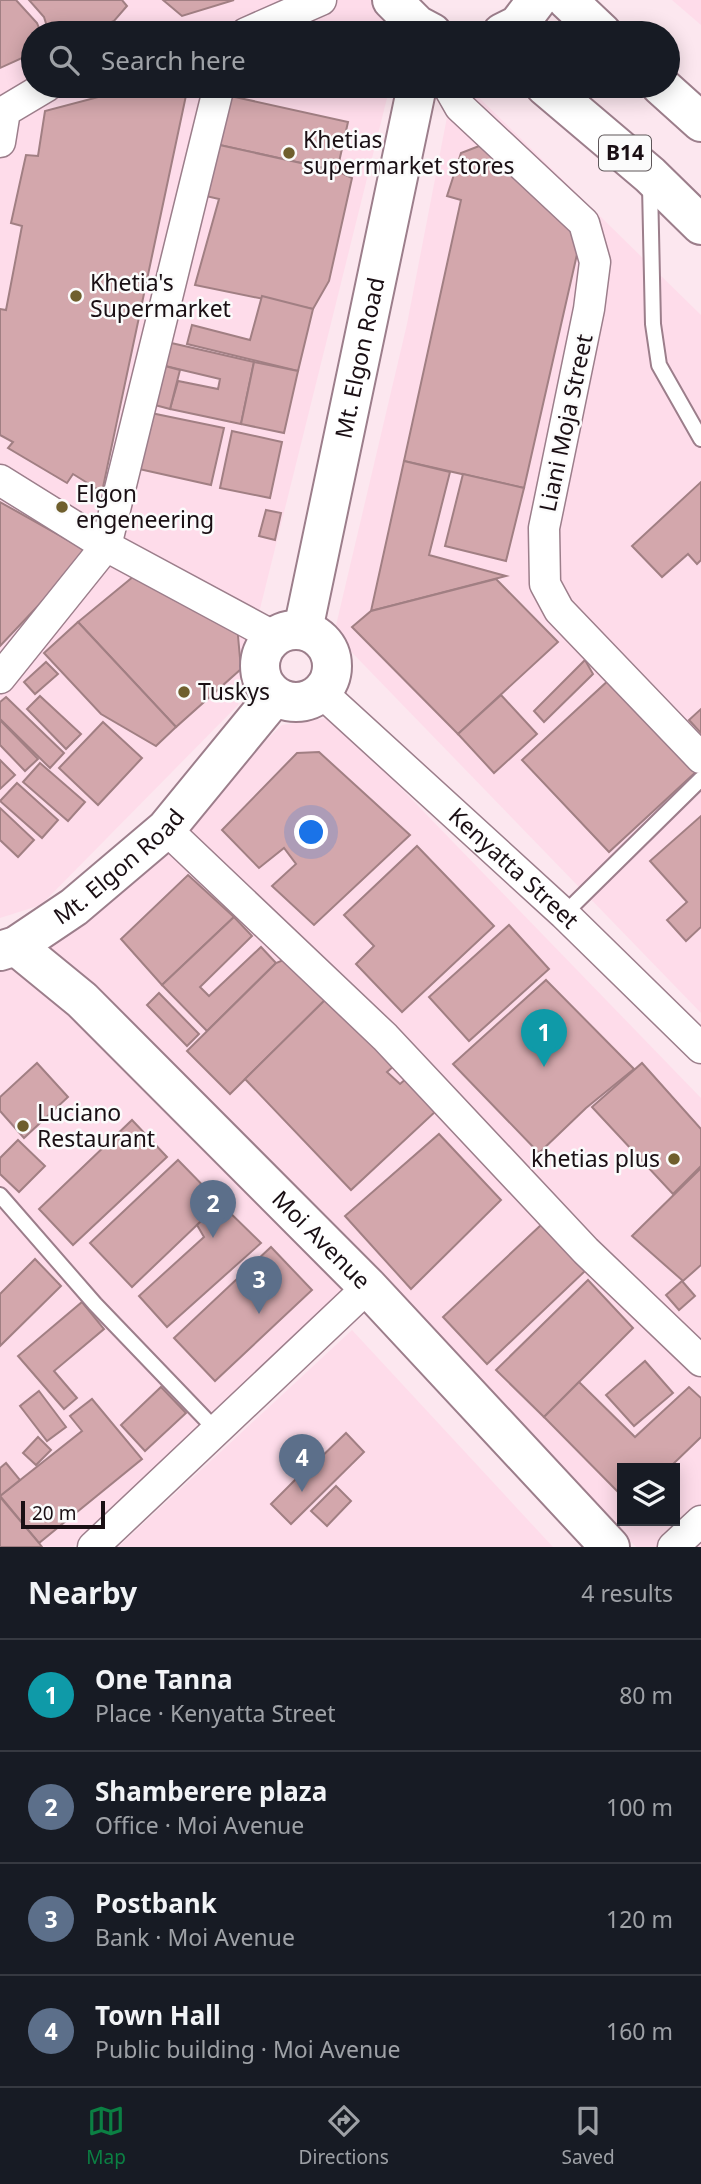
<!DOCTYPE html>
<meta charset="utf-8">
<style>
:root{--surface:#171b24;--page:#20242c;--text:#f1f3f6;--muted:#9ea1a6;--line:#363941;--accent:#0b8043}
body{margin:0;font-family:"Noto Sans",sans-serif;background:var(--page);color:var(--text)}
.controls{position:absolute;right:21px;bottom:21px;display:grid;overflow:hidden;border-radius:0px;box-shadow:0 4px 18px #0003}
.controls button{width:63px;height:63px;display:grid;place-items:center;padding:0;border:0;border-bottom:2px solid var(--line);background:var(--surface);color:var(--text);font:35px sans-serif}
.scale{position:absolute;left:21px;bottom:18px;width:84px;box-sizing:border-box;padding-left:7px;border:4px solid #1a0f14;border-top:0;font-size:19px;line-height:24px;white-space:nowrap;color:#1a0f14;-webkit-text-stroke:5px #fbfbfb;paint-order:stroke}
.you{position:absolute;left:312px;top:833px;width:24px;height:24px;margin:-18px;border:5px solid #fff;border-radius:50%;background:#1a73e8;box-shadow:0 0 0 10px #1a73e833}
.badge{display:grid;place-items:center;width:46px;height:46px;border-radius:50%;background:var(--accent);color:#fff;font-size:23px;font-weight:700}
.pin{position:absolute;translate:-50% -58px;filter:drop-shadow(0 2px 4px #0008)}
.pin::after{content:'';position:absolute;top:37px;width:24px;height:21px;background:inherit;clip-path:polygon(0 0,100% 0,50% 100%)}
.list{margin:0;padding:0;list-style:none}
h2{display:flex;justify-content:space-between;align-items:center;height:91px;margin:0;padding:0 28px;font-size:30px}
h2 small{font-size:23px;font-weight:400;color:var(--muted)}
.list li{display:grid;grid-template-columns:46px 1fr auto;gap:21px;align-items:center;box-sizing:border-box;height:112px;padding:0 28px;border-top:2px solid var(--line)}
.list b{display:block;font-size:26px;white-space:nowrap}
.list p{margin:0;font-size:23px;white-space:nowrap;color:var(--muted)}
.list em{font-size:23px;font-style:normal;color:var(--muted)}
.icon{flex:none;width:38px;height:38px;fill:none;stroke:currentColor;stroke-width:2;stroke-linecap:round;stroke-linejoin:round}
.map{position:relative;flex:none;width:701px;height:1547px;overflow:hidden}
.search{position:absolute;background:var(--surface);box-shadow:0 4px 18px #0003;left:21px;right:21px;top:21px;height:77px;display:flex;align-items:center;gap:18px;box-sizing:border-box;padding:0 24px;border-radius:38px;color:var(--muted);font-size:26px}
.sheet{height:539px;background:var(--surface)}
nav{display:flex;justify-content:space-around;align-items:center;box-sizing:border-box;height:98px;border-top:2px solid var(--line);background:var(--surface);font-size:19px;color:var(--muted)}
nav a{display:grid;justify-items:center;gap:4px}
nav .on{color:var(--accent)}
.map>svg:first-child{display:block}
.built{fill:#fedcea;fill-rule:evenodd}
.building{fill:#d3a7ac;stroke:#a17f83;stroke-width:2}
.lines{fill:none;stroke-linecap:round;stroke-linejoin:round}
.lane-casing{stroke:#9c7e8b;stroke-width:18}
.street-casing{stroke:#9c7e8b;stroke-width:33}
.secondary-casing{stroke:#9c7e8b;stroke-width:42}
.highway-casing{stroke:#9c7e8b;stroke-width:42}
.lane{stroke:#fff;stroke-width:14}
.street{stroke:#fff;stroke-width:30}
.secondary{stroke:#fff;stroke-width:38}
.highway{stroke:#fff;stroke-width:38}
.poi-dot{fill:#6f5f2d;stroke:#fbfbfb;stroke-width:2.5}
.labels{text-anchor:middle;stroke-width:5;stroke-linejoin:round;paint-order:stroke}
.shield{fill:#fbfbfb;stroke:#5e5659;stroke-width:2}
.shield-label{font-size:21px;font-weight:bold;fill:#1a0f14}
.poi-label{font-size:23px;fill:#1a0f14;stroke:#fbfbfb;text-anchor:start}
.street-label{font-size:23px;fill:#1a0f14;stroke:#fbfbfb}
</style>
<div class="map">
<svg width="701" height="1547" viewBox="0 0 701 1547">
<rect width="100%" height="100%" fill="#fce7ef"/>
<g class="built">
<path d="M0,0H372L397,33H33V86H390L251,645L238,705L41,905L0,918Z"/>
<path d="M672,0H701V25Z"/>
<path d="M453,86H467L701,315V1013L334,634L407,324Z"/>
<path d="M332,717L701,1098V1547H636L366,1270L73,1547H0V966L67,933L282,725ZM622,1468H675V1521H622Z"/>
<path d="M352,1330L553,1547H118Z"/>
</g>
<g class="building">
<path d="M0,0H16L37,23L41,33H33V53L0,68Z"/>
<path d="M29,0H122L127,6L114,21L84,33H49L44,17Z"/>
<path d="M163,0H234L182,16Z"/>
<path d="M140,86H188L102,492L73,474L67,483L8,448L13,442L0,435V309L6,310L22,226L11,223L26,155L38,156L45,111Z"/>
<path d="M226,95L348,122L337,171L215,144Z"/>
<path d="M487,143L580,241L524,488L404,461L461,200L447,196L461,153Z"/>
<path d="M215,144L337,171L352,178L329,281L313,309L195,285L219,199L206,196Z"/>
<path d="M262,296L313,309L298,371L187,344L192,325L250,340Z"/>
<path d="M167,342L254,362L241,424L170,409L178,381L218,389L220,379L161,365Z"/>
<path d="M254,362L298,371L284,433L241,424Z"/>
<path d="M161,365L180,370L170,409L151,404Z"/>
<path d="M151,413L224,428L211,485L139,469Z"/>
<path d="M232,431L282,442L270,498L220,488Z"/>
<path d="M404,461L450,472L429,555L506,576L371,611Z"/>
<path d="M463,474L524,488L506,561L445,546Z"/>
<path d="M701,482V560L697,564L688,554L662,577L632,546Z"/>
<path d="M0,502L89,552L0,646Z"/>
<path d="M266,510L281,513L275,540L259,536Z"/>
<path d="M145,567L237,625L241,669L176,727L78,622Z"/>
<path d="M496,579L558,642L458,734L352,627L371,611Z"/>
<path d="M78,622L176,727L156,746L101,714L44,653Z"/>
<path d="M585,660L593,674L544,722L534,711Z"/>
<path d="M46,662L58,674L35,694L24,682Z"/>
<path d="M611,678L698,770L609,852L522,760Z"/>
<path d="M501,695L537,734L494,773L458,734Z"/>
<path d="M40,696L81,734L66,749L27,709Z"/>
<path d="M6,697L64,753L50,768L0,719V702Z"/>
<path d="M701,709V733L689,720Z"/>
<path d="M0,720L38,759L25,771L0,745Z"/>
<path d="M103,722L142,758L98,805L59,768Z"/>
<path d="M319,752L410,835L314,925L272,886L296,864L284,848L259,868L222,830L297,753Z"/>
<path d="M0,760L15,775L0,789Z"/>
<path d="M40,763L85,802L68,821L23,782Z"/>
<path d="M17,783L58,820L42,838L0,801Z"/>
<path d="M0,808L34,840L18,857L0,840Z"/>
<path d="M701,816V927L686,941L667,920L687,902L650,861Z"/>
<path d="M417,846L494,926L402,1012L356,964L374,946L344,915Z"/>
<path d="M188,875L234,917L162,985L121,939Z"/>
<path d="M234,917L252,936L200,987L209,996L261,947L276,963L207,1031L162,985Z"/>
<path d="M509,925L549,969L469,1041L429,997Z"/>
<path d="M286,959L326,999L230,1094L187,1051L276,963Z"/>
<path d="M546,980L634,1069L586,1108L539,1153L453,1064Z"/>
<path d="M159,993L199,1034L187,1046L147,1005Z"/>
<path d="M326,999L395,1065L387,1072L400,1084L407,1078L437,1110L351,1190L245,1079Z"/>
<path d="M37,1063L68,1097L24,1138L0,1111V1097Z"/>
<path d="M642,1063L701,1129V1166L673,1194L592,1107Z"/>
<path d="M132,1120L167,1157L73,1245L39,1209Z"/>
<path d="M439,1134L501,1200L411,1289L345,1216Z"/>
<path d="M18,1140L45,1166L19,1192L0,1174V1158Z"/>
<path d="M178,1160L220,1203L132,1287L90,1243Z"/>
<path d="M701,1168V1265L683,1281L632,1236Z"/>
<path d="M220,1203L261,1243L167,1327L139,1296L204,1237L197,1225Z"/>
<path d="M541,1225L585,1271L487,1364L443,1317Z"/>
<path d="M271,1247L312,1290L215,1381L174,1338Z"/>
<path d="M35,1259L61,1286L0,1346V1294Z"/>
<path d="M588,1280L633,1328L544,1417L496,1370Z"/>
<path d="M682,1281L695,1296L679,1310L666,1295Z"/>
<path d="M82,1302L104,1329L54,1371L77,1398L64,1409L18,1356Z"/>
<path d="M645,1361L673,1393L634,1426L606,1395Z"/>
<path d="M579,1382L635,1437L689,1387L701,1398V1437L669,1468H622V1496L544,1417Z"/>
<path d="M161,1387L186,1413L145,1451L121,1425Z"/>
<path d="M39,1391L66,1427L47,1441L20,1406Z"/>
<path d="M92,1399L142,1459L39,1543L0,1496L82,1431L70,1416Z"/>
<path d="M346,1433L364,1452L291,1524L271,1504L305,1470L311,1476L317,1469L313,1465Z"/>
<path d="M38,1437L51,1450L36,1465L23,1453Z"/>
<path d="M6,1463L20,1480L0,1496V1468Z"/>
<path d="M336,1486L351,1501L327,1526L311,1511Z"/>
<path d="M0,1497L39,1543L42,1547H0Z"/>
</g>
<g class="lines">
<g class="lane-casing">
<g id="lane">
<path d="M650,186L653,324L659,365L701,439"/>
<path d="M564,914L701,779"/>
<path d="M0,1195L95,1304L216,1430"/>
</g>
</g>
<g class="street-casing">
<g id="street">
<path d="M246,33L321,0"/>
<path d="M448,86L460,107L584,223L595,262L589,309L544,528L545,584L559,610L701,758"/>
<path d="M0,142L5,111L47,86"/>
<path d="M0,480L106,546L273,636"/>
<path d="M0,678L106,546L219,86"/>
<path id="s1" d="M321,692L564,914L701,1048"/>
<path d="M166,829L385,1037L586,1251L701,1361"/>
<path d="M93,1547L368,1287"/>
<path d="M673,1547L701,1521"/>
</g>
</g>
<g class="secondary-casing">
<g id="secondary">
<circle cx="296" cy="666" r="36"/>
<path id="s2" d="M303,630L417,86"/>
<path id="s3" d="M16,946L82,1000L368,1287L610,1547"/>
<path id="s4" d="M0,951L16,946L74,907L166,829L275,696"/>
</g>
</g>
<g class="highway-casing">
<g id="highway">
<path d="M392,0L417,25L432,33"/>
<path d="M567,0L602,33"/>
<path d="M502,33L518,25L537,0"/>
<path d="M545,86L650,175L701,225"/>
<path d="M661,86L701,122"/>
</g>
</g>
<use href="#lane" class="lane"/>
<use href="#street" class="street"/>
<use href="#secondary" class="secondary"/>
<use href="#highway" class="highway"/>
</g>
<g class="poi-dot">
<circle cx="289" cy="153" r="7"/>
<circle cx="76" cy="296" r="7"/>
<circle cx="62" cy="507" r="7"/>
<circle cx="184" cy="692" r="7"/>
<circle cx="23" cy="1126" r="7"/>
<circle cx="674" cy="1159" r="7"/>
</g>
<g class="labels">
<rect class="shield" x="599" y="135.5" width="52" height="35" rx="5"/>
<g class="shield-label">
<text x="625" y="160">B14</text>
</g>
<g class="poi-label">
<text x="303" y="148">Khetias<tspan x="303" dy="26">supermarket stores</tspan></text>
<text x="90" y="291">Khetia's<tspan x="90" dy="26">Supermarket</tspan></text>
<text x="76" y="502">Elgon<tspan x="76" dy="26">engeneering</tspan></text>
<text x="198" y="700">Tuskys</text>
<text x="37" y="1121">Luciano<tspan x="37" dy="26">Restaurant</tspan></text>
<text x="660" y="1167" text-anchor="end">khetias plus</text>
</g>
<g class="street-label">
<text dy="8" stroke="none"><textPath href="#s2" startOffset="278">Mt. Elgon Road</textPath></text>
<text transform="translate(566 423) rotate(-78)" y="8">Liani Moja Street</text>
<text dy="8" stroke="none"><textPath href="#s4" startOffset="147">Mt. Elgon Road</textPath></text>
<text dy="8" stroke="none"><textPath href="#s1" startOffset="261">Kenyatta Street</textPath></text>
<text dy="8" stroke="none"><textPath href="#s3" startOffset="424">Moi Avenue</textPath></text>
</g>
</g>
</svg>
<div class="controls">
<button><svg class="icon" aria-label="layers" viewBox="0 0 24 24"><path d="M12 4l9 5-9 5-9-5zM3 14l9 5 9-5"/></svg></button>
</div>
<div class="scale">20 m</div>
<div class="you"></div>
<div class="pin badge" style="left:544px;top:1067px;background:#0f9aa8">1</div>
<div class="pin badge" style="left:213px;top:1238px;background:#5c6f8a">2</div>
<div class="pin badge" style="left:259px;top:1314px;background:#5c6f8a">3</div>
<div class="pin badge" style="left:302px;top:1492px;background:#5c6f8a">4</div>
<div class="search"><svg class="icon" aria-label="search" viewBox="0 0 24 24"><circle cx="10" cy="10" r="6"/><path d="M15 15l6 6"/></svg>Search here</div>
</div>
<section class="sheet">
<h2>Nearby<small>4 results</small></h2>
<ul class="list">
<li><span class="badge" style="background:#0f9aa8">1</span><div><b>One Tanna</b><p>Place · Kenyatta Street</p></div><em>80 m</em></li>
<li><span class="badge" style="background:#5c6f8a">2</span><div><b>Shamberere plaza</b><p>Office · Moi Avenue</p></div><em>100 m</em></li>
<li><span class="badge" style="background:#5c6f8a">3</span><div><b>Postbank</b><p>Bank · Moi Avenue</p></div><em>120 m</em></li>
<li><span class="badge" style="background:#5c6f8a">4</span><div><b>Town Hall</b><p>Public building · Moi Avenue</p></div><em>160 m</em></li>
</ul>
</section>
<nav>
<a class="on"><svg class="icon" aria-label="map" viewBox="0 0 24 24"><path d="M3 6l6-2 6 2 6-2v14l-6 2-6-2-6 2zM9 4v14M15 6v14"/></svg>Map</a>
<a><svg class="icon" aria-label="directions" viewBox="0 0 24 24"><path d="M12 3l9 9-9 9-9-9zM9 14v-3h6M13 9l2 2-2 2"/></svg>Directions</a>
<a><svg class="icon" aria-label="saved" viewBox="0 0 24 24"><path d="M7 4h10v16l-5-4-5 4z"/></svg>Saved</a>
</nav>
